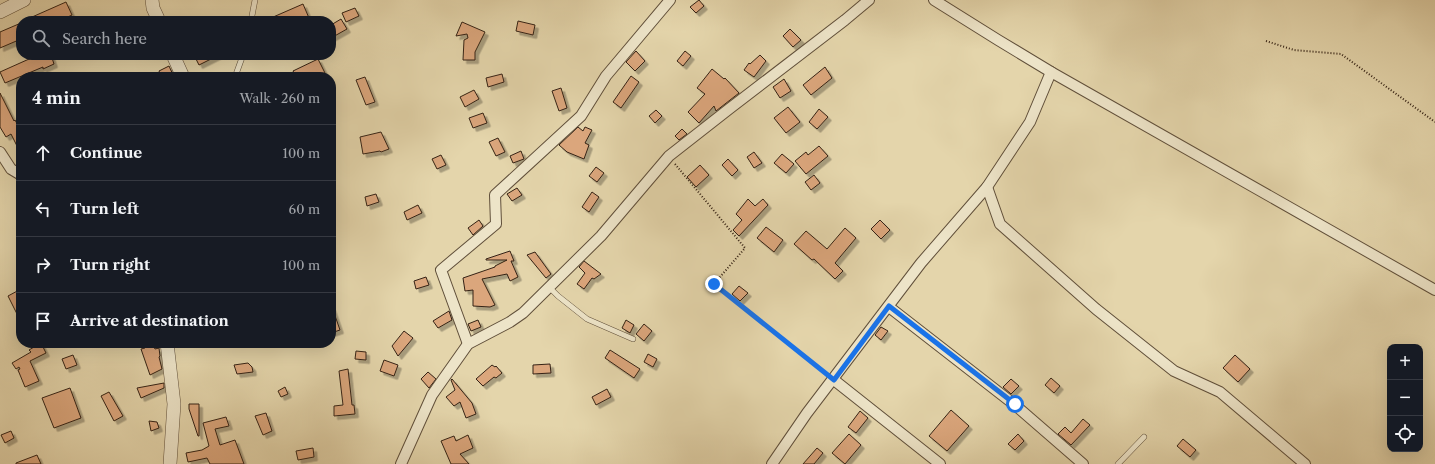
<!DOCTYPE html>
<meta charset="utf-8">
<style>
:root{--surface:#171b24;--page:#242831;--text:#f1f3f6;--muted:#9ea1a6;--line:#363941}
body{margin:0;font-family:"Libre Caslon Text",serif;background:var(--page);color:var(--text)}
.controls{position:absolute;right:12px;bottom:12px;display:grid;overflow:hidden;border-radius:8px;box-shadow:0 4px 16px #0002}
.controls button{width:36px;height:36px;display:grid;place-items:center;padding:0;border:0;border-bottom:1px solid var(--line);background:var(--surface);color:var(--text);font:20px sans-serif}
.stop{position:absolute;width:12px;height:12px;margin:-9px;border:3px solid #1a73e8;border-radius:50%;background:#fff}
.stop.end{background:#1a73e8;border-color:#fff;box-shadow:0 1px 4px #0008}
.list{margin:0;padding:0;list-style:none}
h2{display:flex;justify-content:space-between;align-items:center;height:52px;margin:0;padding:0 16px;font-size:17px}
h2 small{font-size:13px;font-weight:400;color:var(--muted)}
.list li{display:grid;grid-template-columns:26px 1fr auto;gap:12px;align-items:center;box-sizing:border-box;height:56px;padding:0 16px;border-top:1px solid var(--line)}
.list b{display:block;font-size:15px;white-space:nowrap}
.list em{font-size:13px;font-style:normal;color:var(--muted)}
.icon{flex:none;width:22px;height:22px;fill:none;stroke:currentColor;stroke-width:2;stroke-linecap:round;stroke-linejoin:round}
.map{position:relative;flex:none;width:1435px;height:464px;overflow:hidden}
.search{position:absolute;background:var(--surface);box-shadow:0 4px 16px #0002;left:16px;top:16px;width:320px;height:44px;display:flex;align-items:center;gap:10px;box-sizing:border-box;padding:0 14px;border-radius:16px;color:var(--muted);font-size:15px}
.panel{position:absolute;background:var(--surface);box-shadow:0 4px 16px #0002;left:16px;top:72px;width:320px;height:276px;border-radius:16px}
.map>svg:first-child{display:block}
.building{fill:#dba67b;stroke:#342215;filter:url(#shadow)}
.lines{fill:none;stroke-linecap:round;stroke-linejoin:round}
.service-casing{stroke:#604f3a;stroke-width:6}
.minor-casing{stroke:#604f3a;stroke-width:12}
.tertiary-casing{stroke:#604f3a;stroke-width:14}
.path{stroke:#342215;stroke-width:2;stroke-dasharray:1 2;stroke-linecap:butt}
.service{stroke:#ede4c8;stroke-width:5}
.minor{stroke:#ede4c8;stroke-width:10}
.tertiary{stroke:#ede4c8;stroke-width:13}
.route{stroke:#1a73e8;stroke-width:5}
</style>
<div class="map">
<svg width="1435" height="464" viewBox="0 0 1435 464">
<defs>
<filter id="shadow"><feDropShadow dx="3.5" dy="3.5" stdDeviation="0" flood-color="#0004"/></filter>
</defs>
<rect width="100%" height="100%" fill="#e4d5ab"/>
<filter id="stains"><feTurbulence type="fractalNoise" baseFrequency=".005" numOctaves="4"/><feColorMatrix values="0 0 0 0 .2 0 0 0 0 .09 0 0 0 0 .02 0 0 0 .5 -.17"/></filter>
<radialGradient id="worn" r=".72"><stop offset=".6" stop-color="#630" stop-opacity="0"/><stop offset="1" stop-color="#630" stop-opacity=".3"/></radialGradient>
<g class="building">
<path d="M699,0L704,6L696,13L690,7Z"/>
<path d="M66,2L72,15L59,21H23Z"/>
<path d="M303,4L309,18L302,21H264Z"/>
<path d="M355,8L359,16L346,22L342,13Z"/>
<path d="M341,19L347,29L331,38V25Z"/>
<path d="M518,21L535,25L533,35L516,31Z"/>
<path d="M462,22L485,32L475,52V60H463L464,40L468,38L467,34L456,36Z"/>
<path d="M21,23V39L0,48V32Z"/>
<path d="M790,29L801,40L793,47L783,36Z"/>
<path d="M636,51L645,61L635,71L626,62Z"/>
<path d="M685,51L691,56L683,66L677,61Z"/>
<path d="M38,55H51L54,64L43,69V67L5,83L0,72Z"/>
<path d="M194,55H219L199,65Z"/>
<path d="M760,55L766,61L754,77L744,70L749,63L750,64Z"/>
<path d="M318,59L325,73L315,77H296L293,71Z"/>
<path d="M169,66L174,77H161L159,71Z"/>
<path d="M825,67L832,78L811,95L803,85Z"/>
<path d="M712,69L724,79L725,78L739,93L716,111L714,106L699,123L688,112L705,94L697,88Z"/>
<path d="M502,74L504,82L488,87L486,78Z"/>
<path d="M631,76L639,82L621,108L613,102Z"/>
<path d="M365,77L375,102L366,105L356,80Z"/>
<path d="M784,79L791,91L780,98L773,87Z"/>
<path d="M561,88L567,108L559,111L552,91Z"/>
<path d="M474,90L479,99L465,107L460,97Z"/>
<path d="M0,93L14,121L15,120L21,131V154L11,134L6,137L0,127Z"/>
<path d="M788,107L800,122L786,133L774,118Z"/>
<path d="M819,109L828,117L817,129L809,122Z"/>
<path d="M656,110L662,116L655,123L649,116Z"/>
<path d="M483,113L487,123L473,128L469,118Z"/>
<path d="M578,127L583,131L585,127L592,130L585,143L589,145L584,159L567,152L559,145Z"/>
<path d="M682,129L687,134L679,140L675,136Z"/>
<path d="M381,132L389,149L381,152L380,151L363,154L360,137Z"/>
<path d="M498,138L505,152L496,156L489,142Z"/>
<path d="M819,146L828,156L806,174L795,161L806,152L808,155Z"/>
<path d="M521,151L524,159L513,163L510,156Z"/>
<path d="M754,152L762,163L754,168L747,157Z"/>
<path d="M782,154L794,164L786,173L774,163Z"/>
<path d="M441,155L446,165L437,169L432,159Z"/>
<path d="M728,159L738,170L732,176L722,165Z"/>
<path d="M700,165L709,175L696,187L687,177Z"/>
<path d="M596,167L604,173L597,182L589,176Z"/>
<path d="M814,175L820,183L811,190L805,182Z"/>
<path d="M517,188L522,195L512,201L507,194Z"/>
<path d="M592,192L599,197L589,212L582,207Z"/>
<path d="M376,194L379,202L367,206L365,197Z"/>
<path d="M748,199L755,206L763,199L768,205L739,236L733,230L742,220L736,214Z"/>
<path d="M418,205L422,213L407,220L404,212Z"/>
<path d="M479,220L483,226L473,235L468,228Z"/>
<path d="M880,220L890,230L881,239L871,229Z"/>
<path d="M766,227L783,240L774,252L757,238Z"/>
<path d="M845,228L856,238L835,263L843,271L835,279L814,259L812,260L794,244L806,231L827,249Z"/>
<path d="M510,251L514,261H511L518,277L510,281L507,274L482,279L495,305L490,307L473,306V290L465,291L463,278L495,267V266L507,260H486V259Z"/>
<path d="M535,252L551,274L546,278L527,255Z"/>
<path d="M584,261L601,274L594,279L592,278L584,289L577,284L585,273L579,267Z"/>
<path d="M426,277L429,285L416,289L414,281Z"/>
<path d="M739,286L748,293L740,301L732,294Z"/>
<path d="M21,289V322L8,296Z"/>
<path d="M332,307L340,330L331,333V308Z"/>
<path d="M449,311L452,320L438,328L433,321Z"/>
<path d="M478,320L481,327L471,331L468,324Z"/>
<path d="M626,320L634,325L630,333L622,328Z"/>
<path d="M644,324L652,331L644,341L636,334Z"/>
<path d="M881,327L888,331L881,340L875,335Z"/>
<path d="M404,331L413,338L398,356L392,346Z"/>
<path d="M32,343H41L46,353L30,361L39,381L25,387L18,370L20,369L19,367L16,369L12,363L31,352L29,350L34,347Z"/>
<path d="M142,343H152L155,349L159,348L160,356L159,357L162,369L150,375L141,349L145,348Z"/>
<path d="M610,350L640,369L634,378L605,358Z"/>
<path d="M356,351L366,352V360L355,359Z"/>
<path d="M648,354L657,359L653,367L644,362Z"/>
<path d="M73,355L77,365L66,369L62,359Z"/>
<path d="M1235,355L1250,369L1238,382L1223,368Z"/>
<path d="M384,360L398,365L394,376L380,371Z"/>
<path d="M248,363L252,367L253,372L237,374L234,365Z"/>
<path d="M550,364L551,373L533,374V365Z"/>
<path d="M492,365L495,367L496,366L502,373L496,378L494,377L483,386L476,379Z"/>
<path d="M348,369L352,405H354L355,414L334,416V406L343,405L339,371Z"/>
<path d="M428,372L436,379L429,388L421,379Z"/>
<path d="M1051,378L1060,386L1054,393L1045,385Z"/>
<path d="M452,379L472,403L476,414L466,418L460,402L454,406L446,397L455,390L451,380Z"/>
<path d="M1011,379L1019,386L1011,394L1003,387Z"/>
<path d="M164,383V388L141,398L137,388Z"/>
<path d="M285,387L288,394L281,397L278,391Z"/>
<path d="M70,388L81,418L54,428L42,398Z"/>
<path d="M607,389L611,397L596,405L592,397Z"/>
<path d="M109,392L123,416L114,421L101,396Z"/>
<path d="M189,404H199V436H198L189,409Z"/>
<path d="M951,410L969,426L947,451L929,436Z"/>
<path d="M860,411L868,418L856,433L848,427Z"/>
<path d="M266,413L272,431L263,435L255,416Z"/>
<path d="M226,417L229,426L215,429L220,445L235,440L244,464H210L207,458L188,462L186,453L202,450L209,446L203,423Z"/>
<path d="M1083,419L1090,425L1071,445L1058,434L1065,427L1071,433Z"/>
<path d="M149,421L157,422L159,428L151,431Z"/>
<path d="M11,431L14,438L5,443L1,435Z"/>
<path d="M849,434L861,445L845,464L832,453Z"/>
<path d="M1018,434L1024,441L1015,450L1008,444Z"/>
<path d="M468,435L473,448L460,454L469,464H451L441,441L454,436L456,441Z"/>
<path d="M1183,439L1196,450L1190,457L1177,446Z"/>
<path d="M313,448L314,457L298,460L296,451Z"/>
<path d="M817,448L823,453L814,464H803Z"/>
<path d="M37,455L41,464H16V463Z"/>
</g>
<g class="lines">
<g class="service-casing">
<g id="service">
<path d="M251,21L255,0"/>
<path d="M235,77L243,55"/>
<path d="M549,287L558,296L587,319L633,339"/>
<path d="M1118,464L1144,437"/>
</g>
</g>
<g class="minor-casing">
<g id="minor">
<path d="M934,0L998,40L1051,72L1435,290"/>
<path d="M0,152L11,169L21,175"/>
<path d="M987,187L1000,224L1096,309L1174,371L1220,392L1305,464"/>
<path d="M889,307L1015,405L1083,464"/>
<path d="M468,344L441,270L496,224L495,195L581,116L606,76L670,0"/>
<path d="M834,380L940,464"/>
<path d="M401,464L432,395L468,344L510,322L523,313L601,236L669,156L729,109L845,20L869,0"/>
<path d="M772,464L807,413L921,263L987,187L1030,122L1051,72"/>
</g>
</g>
<g class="tertiary-casing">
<g id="tertiary">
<path d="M152,0L153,8L159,21"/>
<path d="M0,12L24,0"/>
<path d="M173,55L183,77"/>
<path d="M167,343L174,404L170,464"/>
</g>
</g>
<g class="path">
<path d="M1266,41L1294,50L1341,54L1435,122"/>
<path d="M675,164L745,248L714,284L825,373"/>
</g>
<use href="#service" class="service"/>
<use href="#minor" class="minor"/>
<use href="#tertiary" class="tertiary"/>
</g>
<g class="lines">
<path class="route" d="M714,284L834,380L889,306L1015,404"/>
</g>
<rect width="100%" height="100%" filter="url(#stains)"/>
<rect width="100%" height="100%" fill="url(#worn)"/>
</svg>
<div class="controls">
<button>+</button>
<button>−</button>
<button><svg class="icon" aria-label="locate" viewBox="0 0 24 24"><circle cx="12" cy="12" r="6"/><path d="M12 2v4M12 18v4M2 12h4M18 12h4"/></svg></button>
</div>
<div class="stop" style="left:1015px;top:404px"></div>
<div class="stop end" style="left:714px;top:284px"></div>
<div class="search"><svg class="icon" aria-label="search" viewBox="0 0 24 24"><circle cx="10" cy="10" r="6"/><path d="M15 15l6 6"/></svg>Search here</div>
<section class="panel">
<h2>4 min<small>Walk · 260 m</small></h2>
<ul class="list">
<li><svg class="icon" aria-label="ahead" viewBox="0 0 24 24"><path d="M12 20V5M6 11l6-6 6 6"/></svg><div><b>Continue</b></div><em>100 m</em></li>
<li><svg class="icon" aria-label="left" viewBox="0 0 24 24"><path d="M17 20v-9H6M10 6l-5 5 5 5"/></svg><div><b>Turn left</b></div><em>60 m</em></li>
<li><svg class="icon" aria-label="right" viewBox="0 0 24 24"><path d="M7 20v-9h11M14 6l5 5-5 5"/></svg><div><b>Turn right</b></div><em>100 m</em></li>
<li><svg class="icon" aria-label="arrive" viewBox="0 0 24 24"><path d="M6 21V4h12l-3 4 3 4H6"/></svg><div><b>Arrive at destination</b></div></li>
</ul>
</section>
</div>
